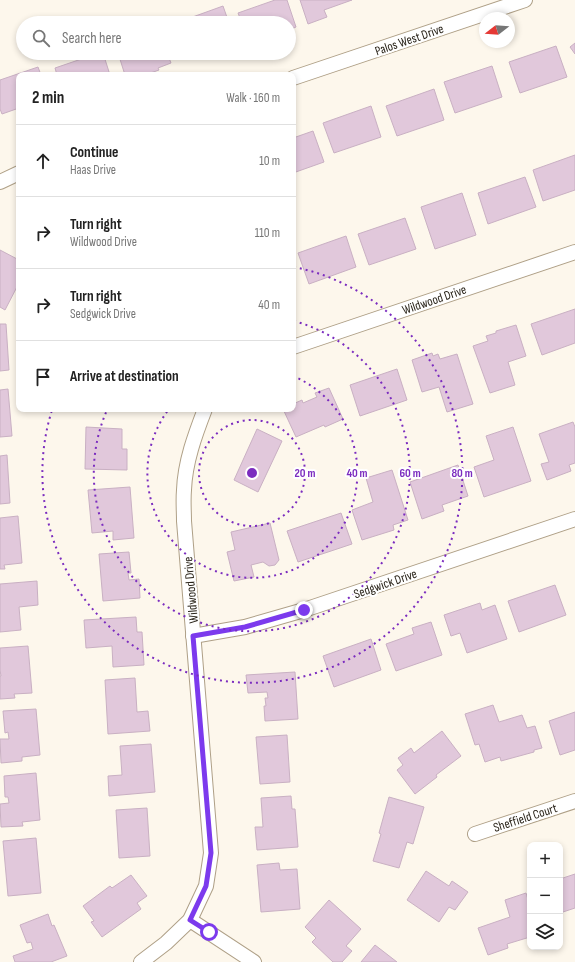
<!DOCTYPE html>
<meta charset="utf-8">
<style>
:root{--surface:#fff;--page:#f6f6f6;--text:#222;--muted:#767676;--line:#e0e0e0}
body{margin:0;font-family:"Sofia Sans Condensed",sans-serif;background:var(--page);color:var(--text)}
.controls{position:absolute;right:12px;bottom:12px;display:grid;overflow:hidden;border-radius:8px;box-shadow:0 2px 6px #0003}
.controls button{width:36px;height:36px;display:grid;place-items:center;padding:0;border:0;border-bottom:1px solid var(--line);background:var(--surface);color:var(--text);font:20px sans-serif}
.compass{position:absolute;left:479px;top:12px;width:36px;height:36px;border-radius:50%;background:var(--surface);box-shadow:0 2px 6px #0003;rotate:253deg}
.stop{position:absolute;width:12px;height:12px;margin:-9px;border:3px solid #7c3aed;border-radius:50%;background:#fff}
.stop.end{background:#7c3aed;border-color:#fff;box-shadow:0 1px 4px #0008}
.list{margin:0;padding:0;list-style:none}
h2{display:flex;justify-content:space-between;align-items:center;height:52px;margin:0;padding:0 16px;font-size:17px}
h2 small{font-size:13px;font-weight:400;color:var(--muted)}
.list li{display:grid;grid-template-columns:26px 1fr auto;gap:12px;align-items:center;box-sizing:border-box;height:72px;padding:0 16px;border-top:1px solid var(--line)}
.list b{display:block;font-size:15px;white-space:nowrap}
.list p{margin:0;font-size:13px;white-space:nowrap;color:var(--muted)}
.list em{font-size:13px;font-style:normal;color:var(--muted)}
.icon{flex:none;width:22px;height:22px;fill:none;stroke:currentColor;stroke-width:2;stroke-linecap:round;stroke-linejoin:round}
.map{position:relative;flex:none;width:575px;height:962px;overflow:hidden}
.search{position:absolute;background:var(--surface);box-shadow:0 2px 6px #0003;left:16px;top:16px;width:280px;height:44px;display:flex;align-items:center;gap:10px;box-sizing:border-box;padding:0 14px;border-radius:22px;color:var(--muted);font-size:15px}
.panel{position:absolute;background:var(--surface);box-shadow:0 2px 6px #0003;left:16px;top:72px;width:280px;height:340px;border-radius:8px}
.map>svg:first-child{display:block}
.building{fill:#e1c8db;stroke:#c9b0c3}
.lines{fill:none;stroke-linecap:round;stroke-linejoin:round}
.minor-casing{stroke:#afa087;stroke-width:16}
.minor{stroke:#fff;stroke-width:14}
.route{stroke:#7c3aed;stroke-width:5}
.ring{fill:none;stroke:#7b2cbf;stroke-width:2;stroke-dasharray:2 4}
.labels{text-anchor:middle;stroke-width:4;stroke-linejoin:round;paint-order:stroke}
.street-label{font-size:13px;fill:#292319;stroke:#fff}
.centre{fill:#7b2cbf;stroke:#fff;stroke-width:2}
.ring-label{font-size:12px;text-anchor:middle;font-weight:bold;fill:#7b2cbf;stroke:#fff;stroke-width:4;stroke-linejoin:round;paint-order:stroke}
</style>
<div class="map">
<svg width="575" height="962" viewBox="0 0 575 962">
<rect width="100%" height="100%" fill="#fdf7ec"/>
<g class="building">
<path d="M275,0H287L296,27L289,30V23H242L238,13Z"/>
<path d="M300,0H352L324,10L327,17L308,24Z"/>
<path d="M223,6L229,23H176Z"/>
<path d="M575,43V54L570,47Z"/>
<path d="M556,46L567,77L520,93L509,62Z"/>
<path d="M99,53H103L110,75H57L55,68Z"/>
<path d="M118,53H167L171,63L158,68L159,70L145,75H125Z"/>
<path d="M492,66L502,97L455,113L444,82Z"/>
<path d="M38,67L41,75H19V108L2,114L0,109V80Z"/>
<path d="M434,89L444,120L397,136L386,106Z"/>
<path d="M371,106L381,137L334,153L323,123Z"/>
<path d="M313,131L324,162L293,173V138Z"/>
<path d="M575,155V190L543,201L533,170Z"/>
<path d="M525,177L536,207L488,224L478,193Z"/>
<path d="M462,193L476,235L435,249L421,207Z"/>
<path d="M405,218L416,249L369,265L358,234Z"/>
<path d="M346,236L356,267L309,284L298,253Z"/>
<path d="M0,250L19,260V283L5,310L0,307Z"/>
<path d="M575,309V343L542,355L531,324Z"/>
<path d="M0,324H6L9,370L0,371Z"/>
<path d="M516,325L526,356L508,362L515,385L490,393L473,346L488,341L486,336L496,333V331Z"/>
<path d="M432,353L433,356L438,354L440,359L457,354L473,404L447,412L439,387L422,392L412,360Z"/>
<path d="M397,369L407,400L360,416L350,385Z"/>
<path d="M329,388L343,419L325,427L324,425L296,437L283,409H293V404L302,400L303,403L317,397L315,393Z"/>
<path d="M8,389L12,436L0,437V390Z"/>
<path d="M573,422L575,427V463L569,465L571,471L547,480L541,464L549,462L539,434Z"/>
<path d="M86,427L122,429V449H127V470L85,469Z"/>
<path d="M513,427L531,481L484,497L474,467L494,460L486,436Z"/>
<path d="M257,429L282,441L258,492L234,480Z"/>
<path d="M7,455L10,503L0,504V456Z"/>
<path d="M458,465L468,496L442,505L444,511L422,519L410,482Z"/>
<path d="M392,470L408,520L393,525L394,530L362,540L352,510L373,502L366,478Z"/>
<path d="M130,487L134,538L113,540V531L92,533L88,490Z"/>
<path d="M341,513L352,544L298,562L287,531Z"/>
<path d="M18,516L22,563L4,565L5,569H0V518Z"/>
<path d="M270,523L279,560L275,565L269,566L263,562L251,565L254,577L234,581L227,552L235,550L231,532Z"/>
<path d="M129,552L131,573H128L129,580L139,579L140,598L103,601L99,554Z"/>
<path d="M37,581L38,605L19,607L21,630L0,632V584Z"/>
<path d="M555,585L566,615L519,632L508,601Z"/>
<path d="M480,603L482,610L495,605L507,639L467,653L460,633L451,636L444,615Z"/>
<path d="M136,617L137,632H142L144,665L113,667L112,646L86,648L84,620Z"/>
<path d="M431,622L442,655L396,671L386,644L414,634L412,628Z"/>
<path d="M371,639L381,670L334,687L323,656Z"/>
<path d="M28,646L32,693L14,694L15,698L0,699V676H1L0,670V648Z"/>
<path d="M295,672L298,719L265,721L264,706H266L265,698H268L267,692L248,693L246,675Z"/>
<path d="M135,678L137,712L148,711L150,731L108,734L105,680Z"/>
<path d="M493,705L499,722L522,715L527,728L535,726L542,748L534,750V752L501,761L500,757L485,762L479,744L475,745L465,714Z"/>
<path d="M36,709L40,755L22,757V761L1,763L0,739H9L8,732L5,733L3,711Z"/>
<path d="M575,712V750L560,755L549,721Z"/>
<path d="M442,731L461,756L436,775L437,777L415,794L397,770L403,765L398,758L411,748L414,753Z"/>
<path d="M287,735L290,782L260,784L256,737Z"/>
<path d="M151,744L155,792L109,796L108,776L122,775L120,746Z"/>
<path d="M36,773L40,820L22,822L23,826L1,827L0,804L9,803L8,797H5L4,776Z"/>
<path d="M291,796L292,809H295L298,847L257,850L255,827H263L261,798Z"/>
<path d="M389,797L424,807L413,844L407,842L399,868L373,861L381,834L379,833Z"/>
<path d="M147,808L150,856L119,858L116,810Z"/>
<path d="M36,838L41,893L8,896L3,841Z"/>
<path d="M279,863L280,870L297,869L300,909L261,912L257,865Z"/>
<path d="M426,871L449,886L452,881L468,892L455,910L449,907L439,922L407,900Z"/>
<path d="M575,874V908L560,913V879Z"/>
<path d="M131,875L147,896L137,903L141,909L102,937L91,922L94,921L83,906L110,886L112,888Z"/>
<path d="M526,893L530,906V937L507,944L508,948L488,955L478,928L510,917L505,900Z"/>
<path d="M329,900L361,929L346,946L352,951L342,962H333L312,942L316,938L305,927Z"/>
<path d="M48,914L52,926L54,925L67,956L51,962H15L13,956L33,949L31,942L27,943L20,925Z"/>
<path d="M375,945L397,962H361Z"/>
</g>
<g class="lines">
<g class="minor-casing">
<g id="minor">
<path d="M293,78L525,0"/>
<path d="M0,182L19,173"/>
<path d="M293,347L575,252"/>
<path d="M193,636L245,627L304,610L575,519"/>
<path d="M475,834L575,801"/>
<path d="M190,920L254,962"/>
<path d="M141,962L166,943L190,920L206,886L211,853L184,521C184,511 183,501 184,490C185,462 195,435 205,409"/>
</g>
</g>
<use href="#minor" class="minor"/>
</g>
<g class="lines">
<path class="route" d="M209,932L190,920L206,886L211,853L193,636L245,627L304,610"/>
</g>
<g class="ring">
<circle cx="252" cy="473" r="53"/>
<path d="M293 376A105 105 0 1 1 169 409"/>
<path d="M294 321A158 158 0 1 1 107 410"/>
<path d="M294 267A210 210 0 1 1 52 410"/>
</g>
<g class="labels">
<g class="street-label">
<text transform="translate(409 39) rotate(-19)" y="5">Palos West Drive</text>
<text transform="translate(434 299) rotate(-19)" y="5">Wildwood Drive</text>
<text transform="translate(385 583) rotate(-19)" y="5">Sedgwick Drive</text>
<text transform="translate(190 590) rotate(-95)" y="5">Wildwood Drive</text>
<text transform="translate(525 817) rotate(-18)" y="5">Sheffield Court</text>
</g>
</g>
<circle cx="252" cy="473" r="6" class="centre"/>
<g class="ring-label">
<text x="305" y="477">20 m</text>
<text x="357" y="477">40 m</text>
<text x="410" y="477">60 m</text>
<text x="462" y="477">80 m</text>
</g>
</svg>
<div class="controls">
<button>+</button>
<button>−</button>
<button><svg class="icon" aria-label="layers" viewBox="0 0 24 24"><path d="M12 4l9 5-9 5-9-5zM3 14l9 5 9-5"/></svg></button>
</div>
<svg class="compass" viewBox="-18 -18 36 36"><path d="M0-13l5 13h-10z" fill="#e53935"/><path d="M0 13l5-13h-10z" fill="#767676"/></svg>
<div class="stop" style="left:209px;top:932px"></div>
<div class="stop end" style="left:304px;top:610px"></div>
<div class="search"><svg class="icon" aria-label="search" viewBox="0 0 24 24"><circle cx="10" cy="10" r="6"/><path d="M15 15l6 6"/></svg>Search here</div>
<section class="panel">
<h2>2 min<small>Walk · 160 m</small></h2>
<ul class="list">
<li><svg class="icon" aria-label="ahead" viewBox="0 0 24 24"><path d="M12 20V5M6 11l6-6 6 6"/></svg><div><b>Continue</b><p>Haas Drive</p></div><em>10 m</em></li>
<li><svg class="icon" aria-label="right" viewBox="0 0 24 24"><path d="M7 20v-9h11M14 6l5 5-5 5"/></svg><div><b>Turn right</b><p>Wildwood Drive</p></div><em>110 m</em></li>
<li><svg class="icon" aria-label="right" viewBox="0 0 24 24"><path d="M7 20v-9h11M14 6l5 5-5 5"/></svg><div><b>Turn right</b><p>Sedgwick Drive</p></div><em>40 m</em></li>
<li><svg class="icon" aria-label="arrive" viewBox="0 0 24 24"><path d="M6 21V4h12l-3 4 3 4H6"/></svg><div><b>Arrive at destination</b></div></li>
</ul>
</section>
</div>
